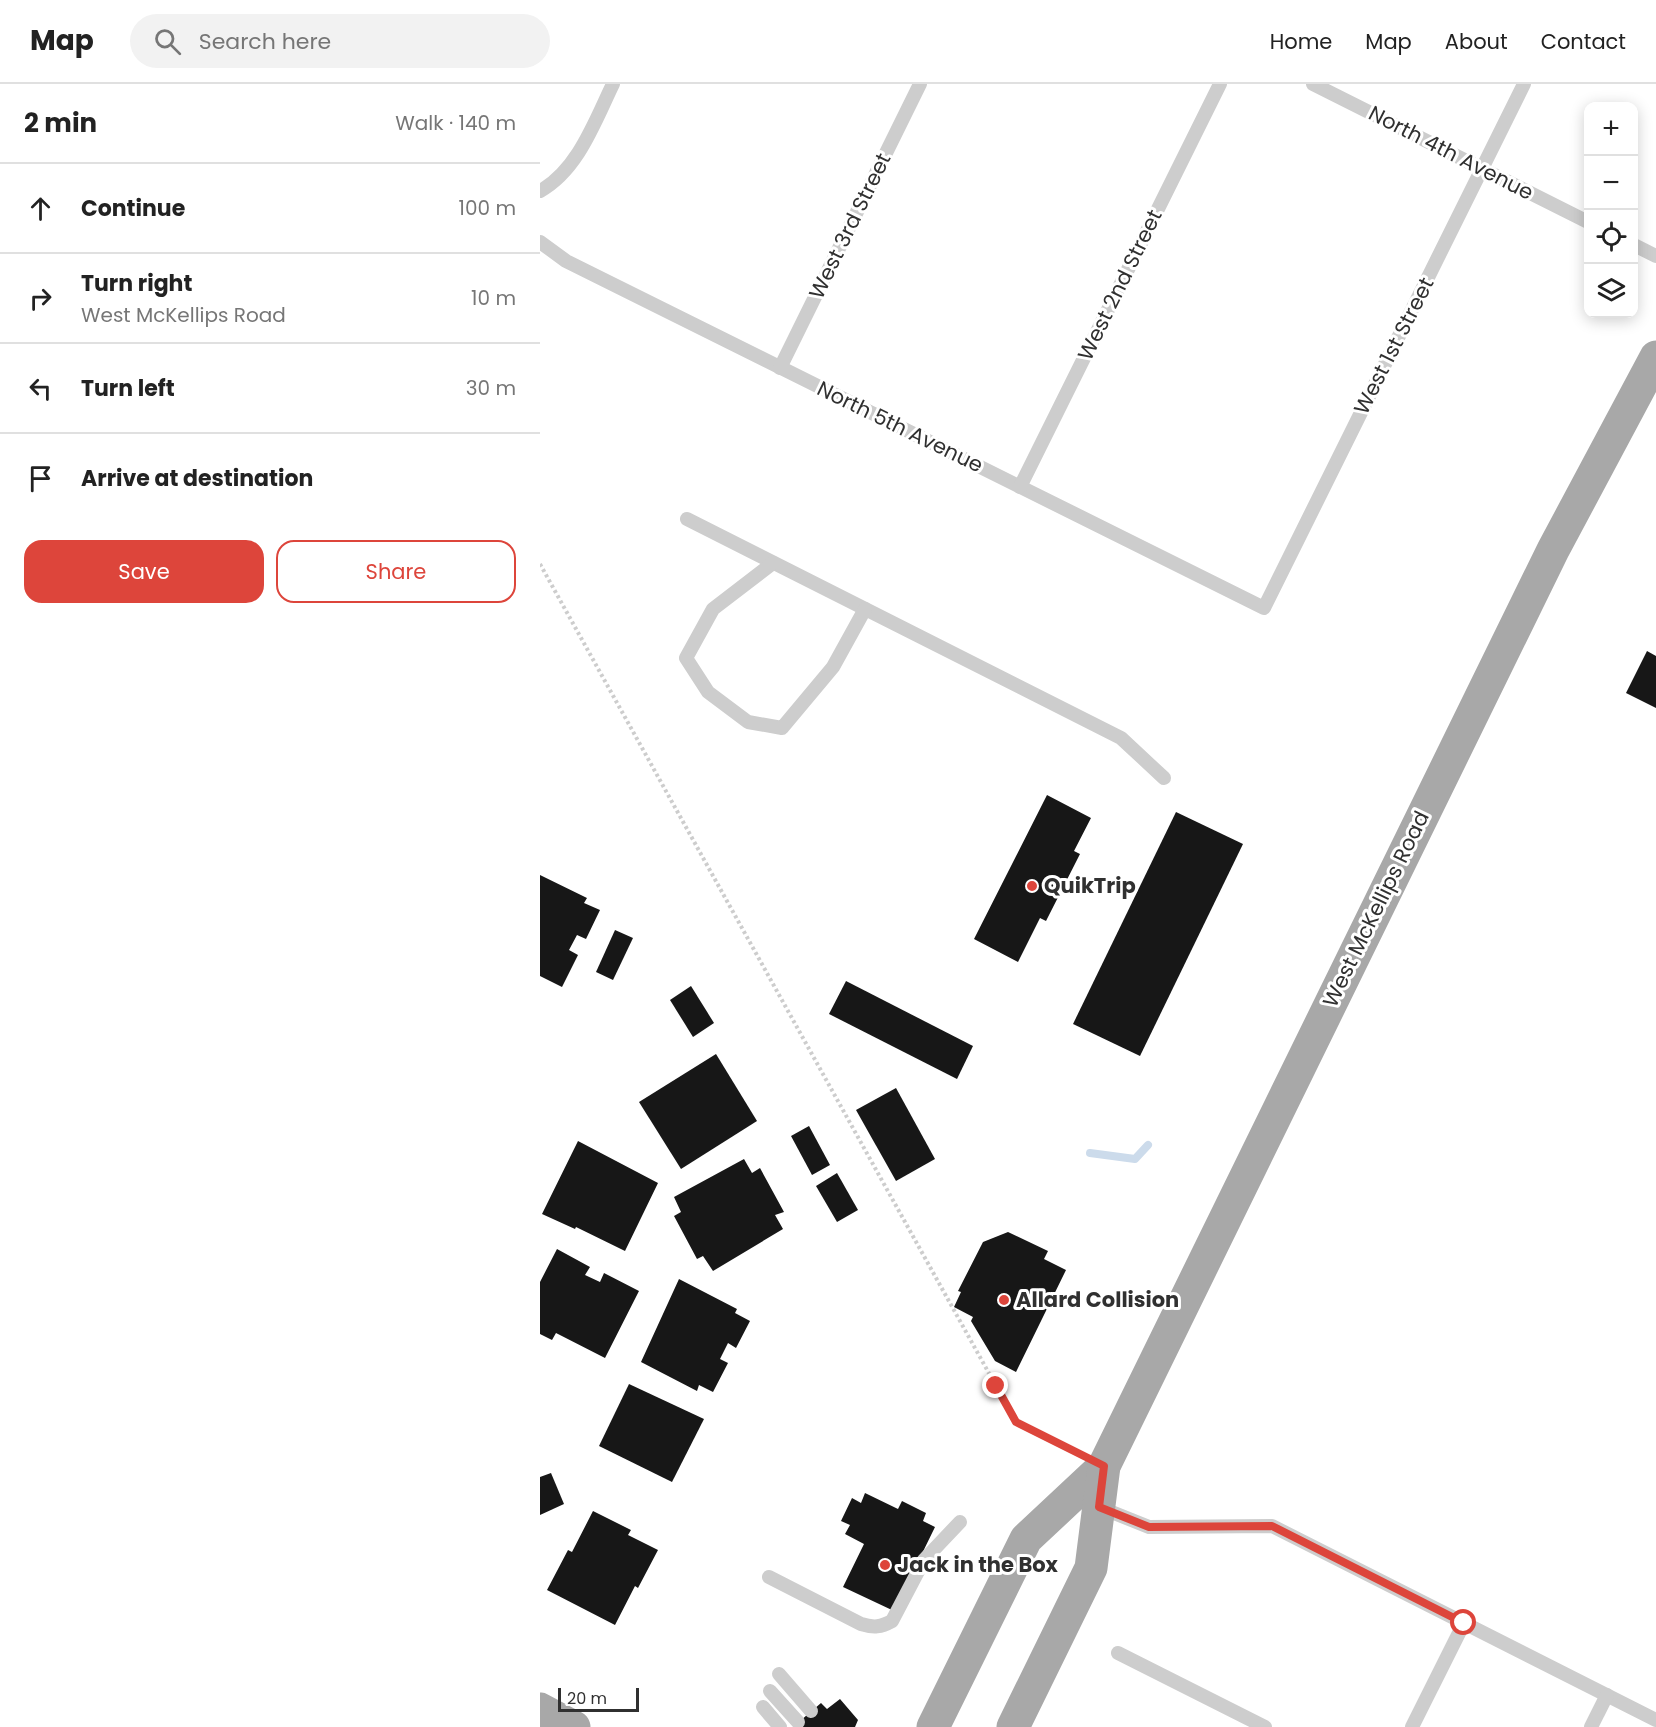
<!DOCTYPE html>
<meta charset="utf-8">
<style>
:root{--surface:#fff;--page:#f2f2f2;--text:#222;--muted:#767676;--line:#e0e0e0;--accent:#dd453b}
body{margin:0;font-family:Poppins,sans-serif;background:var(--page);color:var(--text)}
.controls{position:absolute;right:18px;top:18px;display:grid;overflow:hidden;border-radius:12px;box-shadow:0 3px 15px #0003}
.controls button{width:54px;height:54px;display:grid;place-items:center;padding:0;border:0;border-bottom:2px solid var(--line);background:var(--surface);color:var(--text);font:30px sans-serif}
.scale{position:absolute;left:18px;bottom:15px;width:81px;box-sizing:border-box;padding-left:6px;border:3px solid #303030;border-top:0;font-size:16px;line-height:21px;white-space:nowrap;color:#303030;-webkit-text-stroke:4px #fff;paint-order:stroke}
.stop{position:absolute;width:18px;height:18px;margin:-14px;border:4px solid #dd453b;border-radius:50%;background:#fff}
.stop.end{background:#dd453b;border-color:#fff;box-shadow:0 2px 6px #0008}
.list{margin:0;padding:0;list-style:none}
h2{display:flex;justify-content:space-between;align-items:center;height:78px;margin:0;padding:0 24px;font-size:26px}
h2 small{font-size:20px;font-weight:400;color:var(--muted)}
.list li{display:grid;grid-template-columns:39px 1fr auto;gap:18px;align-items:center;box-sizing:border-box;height:90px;padding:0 24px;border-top:2px solid var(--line)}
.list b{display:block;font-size:22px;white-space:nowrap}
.list p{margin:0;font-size:20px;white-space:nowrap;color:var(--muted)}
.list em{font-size:20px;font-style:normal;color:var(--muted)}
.actions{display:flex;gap:12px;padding:18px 24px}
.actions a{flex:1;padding:14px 0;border:2px solid var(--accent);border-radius:18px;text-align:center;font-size:21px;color:var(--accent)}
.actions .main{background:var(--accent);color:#fff}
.icon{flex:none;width:33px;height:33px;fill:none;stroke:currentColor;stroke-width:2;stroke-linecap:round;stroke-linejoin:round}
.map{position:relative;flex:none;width:1116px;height:1643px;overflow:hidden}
header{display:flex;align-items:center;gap:36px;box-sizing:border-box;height:84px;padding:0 30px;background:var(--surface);border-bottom:2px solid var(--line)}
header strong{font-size:28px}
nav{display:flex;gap:33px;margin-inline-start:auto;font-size:21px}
.search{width:420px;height:54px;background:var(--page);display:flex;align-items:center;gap:15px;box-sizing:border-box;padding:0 21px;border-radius:33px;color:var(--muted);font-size:22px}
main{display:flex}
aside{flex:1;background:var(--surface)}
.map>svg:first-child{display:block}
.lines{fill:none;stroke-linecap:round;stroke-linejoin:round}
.stream{stroke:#ccdbeb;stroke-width:8}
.building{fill:#171717}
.path{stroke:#cdcdcd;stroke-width:4;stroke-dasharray:3 3;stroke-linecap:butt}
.service{stroke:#cdcdcd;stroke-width:14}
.primary{stroke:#a8a8a8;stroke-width:33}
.route{stroke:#dd453b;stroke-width:8}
.poi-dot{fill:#dd453b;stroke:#fff;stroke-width:2}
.labels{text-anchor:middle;stroke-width:6;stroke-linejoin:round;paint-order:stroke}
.street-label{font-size:21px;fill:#303030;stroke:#fff}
.poi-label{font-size:21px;font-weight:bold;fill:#303030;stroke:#fff;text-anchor:start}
</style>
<header>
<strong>Map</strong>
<div class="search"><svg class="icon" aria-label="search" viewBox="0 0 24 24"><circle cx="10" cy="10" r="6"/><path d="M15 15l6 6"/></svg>Search here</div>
<nav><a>Home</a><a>Map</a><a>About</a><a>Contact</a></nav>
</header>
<main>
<aside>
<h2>2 min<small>Walk · 140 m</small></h2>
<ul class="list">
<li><svg class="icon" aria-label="ahead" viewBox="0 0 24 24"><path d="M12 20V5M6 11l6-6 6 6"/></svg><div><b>Continue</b></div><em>100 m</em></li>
<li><svg class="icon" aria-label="right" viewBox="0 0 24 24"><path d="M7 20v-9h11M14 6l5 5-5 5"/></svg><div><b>Turn right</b><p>West McKellips Road</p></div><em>10 m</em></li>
<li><svg class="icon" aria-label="left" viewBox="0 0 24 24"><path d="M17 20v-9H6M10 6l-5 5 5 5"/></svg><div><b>Turn left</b></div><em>30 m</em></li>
<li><svg class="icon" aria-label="arrive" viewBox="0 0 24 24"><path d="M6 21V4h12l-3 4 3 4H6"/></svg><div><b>Arrive at destination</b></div></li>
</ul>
<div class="actions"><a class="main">Save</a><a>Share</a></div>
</aside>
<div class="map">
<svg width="1116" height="1643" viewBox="0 0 1116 1643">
<rect width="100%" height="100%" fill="#fff"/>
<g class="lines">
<path class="stream" d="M550,1069L595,1075L608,1061"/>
</g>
<g class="building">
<path d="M1107,567L1116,572V624L1086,609Z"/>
<path d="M507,711L551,734L534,767L540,770L506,837L500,834L478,878L434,855Z"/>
<path d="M636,728L703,760L600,972L533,940Z"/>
<path d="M0,791L47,814L44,819L60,826L46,855L37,851L29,866L38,871L22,903L0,892Z"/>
<path d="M75,846L93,854L73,896L56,888Z"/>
<path d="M306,897L433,962L417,995L289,930Z"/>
<path d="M151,902L174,939L153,953L130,916Z"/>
<path d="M176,970L217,1037L141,1085L99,1018Z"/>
<path d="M356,1004L395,1075L356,1097L316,1026Z"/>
<path d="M269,1042L290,1081L272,1091L251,1052Z"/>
<path d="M38,1057L118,1099L85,1167L36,1143L35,1145L2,1130Z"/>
<path d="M204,1075L212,1089L220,1084L244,1128L235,1131L243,1145L173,1187L163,1172L157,1175L134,1132L141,1128L134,1113Z"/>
<path d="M297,1089L318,1126L297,1138L276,1102Z"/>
<path d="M468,1148L508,1167L504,1175L526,1186L476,1288L455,1277L431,1237L433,1233L414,1223L421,1208L418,1207L443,1158Z"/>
<path d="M17,1165L50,1183L45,1191L60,1198L64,1189L99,1207L65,1274L16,1249L12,1256L0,1250V1198Z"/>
<path d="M139,1195L197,1225L195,1229L210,1237L196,1264L188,1259L180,1275L188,1279L173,1308L159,1301L157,1307L101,1278Z"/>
<path d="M89,1300L164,1335L132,1398L59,1362Z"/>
<path d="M11,1389L24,1420L0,1431V1393Z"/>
<path d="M325,1409L358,1425L362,1417L386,1429L383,1437L395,1443L354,1527L303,1503L324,1460L305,1450L310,1441L301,1437L312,1414L321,1419Z"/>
<path d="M53,1427L91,1446L88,1451L118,1466L98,1504L95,1502L75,1541L7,1506L28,1466L32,1468Z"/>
<path d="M300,1615L318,1636L315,1643H253L281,1619L287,1625Z"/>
</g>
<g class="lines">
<path class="path" d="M0,480L476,1338L537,1368"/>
<g class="service">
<path d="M773,0L1048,138"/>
<path d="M0,107C38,86 55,37 73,0"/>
<path d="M0,158L26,177L724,524L984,0"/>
<path d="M1094,161L1116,172"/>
<path d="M240,284L380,0"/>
<path d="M480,403L680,0"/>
<path d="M147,435L581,654L624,694"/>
<path d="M233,479L173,525L146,574L168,608L208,638L242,644L293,583L325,525"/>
<path d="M559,1423L609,1443L732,1442L1116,1636"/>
<path d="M229,1493L321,1540C334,1544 341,1543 352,1537L384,1476L420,1438"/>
<path d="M578,1569L725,1643"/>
<path d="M239,1590L271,1627"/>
<path d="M230,1607L258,1638"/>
<path d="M223,1623L240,1643"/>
<path d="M872,1643L924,1539"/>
<path d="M1051,1643L1067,1611"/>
</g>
<g class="primary">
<path d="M0,1625L34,1643"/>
<path d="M393,1643L486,1455L564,1382"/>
<path d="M473,1643L551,1484L564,1382L1013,466L1116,273"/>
</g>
</g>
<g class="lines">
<path class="route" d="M456,1302L476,1338L564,1382L559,1423L609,1443L732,1442L924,1539"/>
</g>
<g class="poi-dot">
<circle cx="492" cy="802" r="6"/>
<circle cx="464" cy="1216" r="6"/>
<circle cx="345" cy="1481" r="6"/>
</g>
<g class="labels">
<g class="street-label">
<text transform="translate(911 69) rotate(27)" y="7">North 4th Avenue</text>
<text transform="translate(310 142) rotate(-64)" y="7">West 3rd Street</text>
<text transform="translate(580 201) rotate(-64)" y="7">West 2nd Street</text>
<text transform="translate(854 262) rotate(-63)" y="7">West 1st Street</text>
<text transform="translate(360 343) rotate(26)" y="7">North 5th Avenue</text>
<text transform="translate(836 825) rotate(-64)" y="7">West McKellips Road</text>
</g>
<g class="poi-label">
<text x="504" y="809">QuikTrip</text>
<text x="476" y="1223">Allard Collision</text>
<text x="357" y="1488">Jack in the Box</text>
</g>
</g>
</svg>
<div class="controls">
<button>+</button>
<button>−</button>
<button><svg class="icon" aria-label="locate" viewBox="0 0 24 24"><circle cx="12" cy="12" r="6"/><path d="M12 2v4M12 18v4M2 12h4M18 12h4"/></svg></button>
<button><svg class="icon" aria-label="layers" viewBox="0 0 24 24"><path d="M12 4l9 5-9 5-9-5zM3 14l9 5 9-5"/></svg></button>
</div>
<div class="scale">20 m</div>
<div class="stop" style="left:924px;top:1539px"></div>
<div class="stop end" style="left:456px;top:1302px"></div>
</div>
</main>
